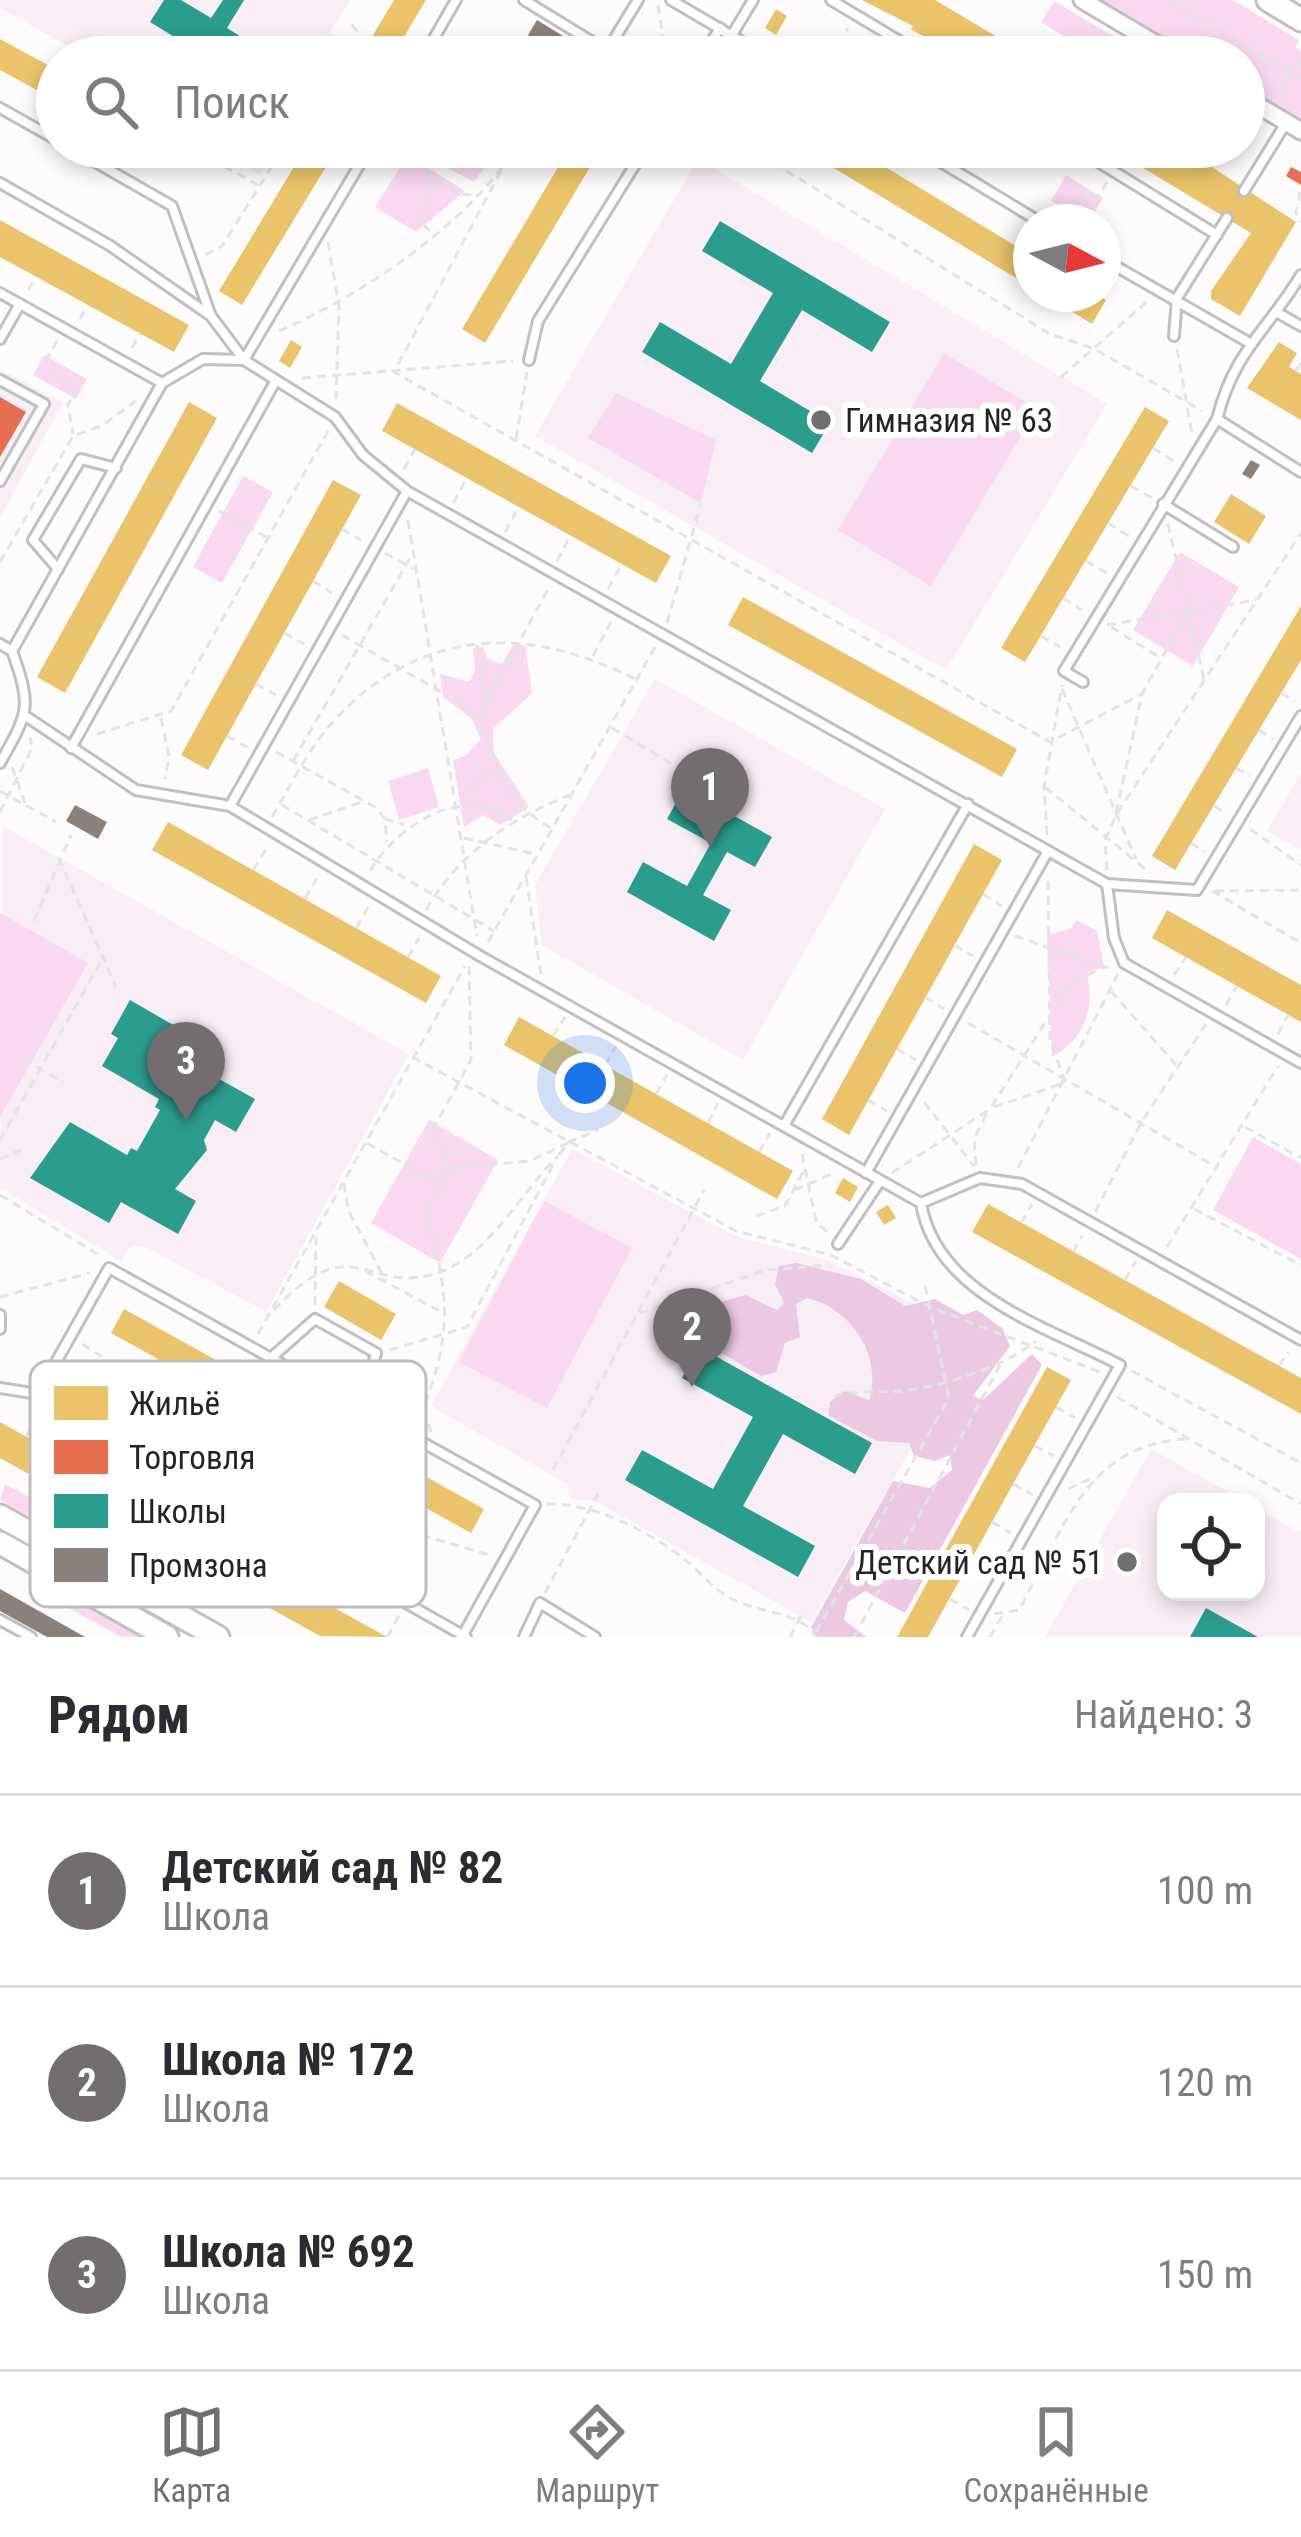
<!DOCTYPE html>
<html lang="ru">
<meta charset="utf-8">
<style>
:root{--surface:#fff;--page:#f2f2f3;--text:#2b2b33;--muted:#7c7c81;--line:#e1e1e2;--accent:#736d72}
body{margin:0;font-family:"Roboto Condensed",sans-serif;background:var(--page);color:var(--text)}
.controls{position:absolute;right:36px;bottom:36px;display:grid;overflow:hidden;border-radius:24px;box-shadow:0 6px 18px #0003}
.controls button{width:108px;height:108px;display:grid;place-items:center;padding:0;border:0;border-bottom:3px solid var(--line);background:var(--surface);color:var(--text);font:60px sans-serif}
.compass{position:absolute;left:1013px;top:204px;width:108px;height:108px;border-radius:50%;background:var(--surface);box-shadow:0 6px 18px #0003;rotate:97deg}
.you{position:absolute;left:585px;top:1083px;width:42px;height:42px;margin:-30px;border:9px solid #fff;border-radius:50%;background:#1a73e8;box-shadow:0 0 0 18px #1a73e833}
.badge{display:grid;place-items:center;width:78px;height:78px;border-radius:50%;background:var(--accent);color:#fff;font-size:39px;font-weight:700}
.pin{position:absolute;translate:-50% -99px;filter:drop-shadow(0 3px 6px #0008)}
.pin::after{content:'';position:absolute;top:63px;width:42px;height:36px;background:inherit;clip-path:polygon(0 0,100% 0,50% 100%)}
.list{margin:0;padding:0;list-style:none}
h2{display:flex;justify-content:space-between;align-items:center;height:156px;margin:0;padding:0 48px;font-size:51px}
h2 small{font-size:39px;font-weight:400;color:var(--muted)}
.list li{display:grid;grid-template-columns:78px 1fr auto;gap:36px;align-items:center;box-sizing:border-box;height:192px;padding:0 48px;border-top:3px solid var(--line)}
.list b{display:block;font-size:45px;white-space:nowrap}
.list p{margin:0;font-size:39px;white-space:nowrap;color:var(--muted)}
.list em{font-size:39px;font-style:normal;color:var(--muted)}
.icon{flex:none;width:66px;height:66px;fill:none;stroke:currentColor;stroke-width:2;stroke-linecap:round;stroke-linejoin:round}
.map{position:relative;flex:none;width:1301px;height:1637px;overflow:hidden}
.search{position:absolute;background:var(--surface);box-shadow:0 6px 18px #0003;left:36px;right:36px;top:36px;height:132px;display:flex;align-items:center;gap:30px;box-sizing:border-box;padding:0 42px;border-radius:66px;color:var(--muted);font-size:45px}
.sheet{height:732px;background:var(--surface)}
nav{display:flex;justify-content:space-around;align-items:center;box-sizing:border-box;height:168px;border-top:3px solid var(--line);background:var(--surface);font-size:33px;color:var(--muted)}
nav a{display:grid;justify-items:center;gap:6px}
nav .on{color:var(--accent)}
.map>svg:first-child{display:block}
.built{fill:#f9eef5}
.green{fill:#fad8f0}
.forest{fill:#ecc8e2}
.homes{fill:#e9c46a}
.shops{fill:#e76f51}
.schools{fill:#2a9d8f}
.industry{fill:#8a817c}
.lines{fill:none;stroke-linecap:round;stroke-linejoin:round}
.lane-casing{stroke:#c3bec1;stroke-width:14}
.street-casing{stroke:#c3bec1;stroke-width:21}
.secondary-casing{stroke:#c3bec1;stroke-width:27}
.path{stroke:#e4e4e4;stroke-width:3;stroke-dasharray:9 6;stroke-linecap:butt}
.lane{stroke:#fffeff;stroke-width:8}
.street{stroke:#fffeff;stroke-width:15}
.secondary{stroke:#fffeff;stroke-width:21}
.poi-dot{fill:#736d72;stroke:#fff;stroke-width:4.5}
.labels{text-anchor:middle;stroke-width:12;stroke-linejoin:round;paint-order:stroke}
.poi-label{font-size:33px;fill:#292127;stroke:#fff;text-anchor:start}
.key{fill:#fff;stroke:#bfbcbe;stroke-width:3}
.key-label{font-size:33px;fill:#292127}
</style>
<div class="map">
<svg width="1301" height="1637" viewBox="0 0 1301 1637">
<rect width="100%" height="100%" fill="#fdfbfc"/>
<g class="built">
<path d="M0,0H350L329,34L343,43L334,57H88L0,8Z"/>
<path d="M210,147H277L260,175Z"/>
<path d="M698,159L1107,404L946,670L535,436Z"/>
<path d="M0,369L63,403L0,517Z"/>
<path d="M655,679L885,809L743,1060L542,945L535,885Z"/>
<path d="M1301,773V850L1267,831Z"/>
<path d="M3,826L409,1054L266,1312L146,1247L131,1246L121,1261L0,1188Z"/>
<path d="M572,1149L735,1236L830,1261L924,1309L943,1393L811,1622L594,1501L570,1499L567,1484L431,1406Z"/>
<path d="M1151,1449L1246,1502H1166V1592H1256V1508L1301,1533V1637H1045Z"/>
</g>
<g class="green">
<path d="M1102,0H1233L1299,40L1295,47L1301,51V120L1244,85V57H1197Z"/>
<path d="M1054,1L1148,57H1098L1041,22Z"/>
<path d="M424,147H499L474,182L426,156Z"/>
<path d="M408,155L465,191L416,232L375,207Z"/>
<path d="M1066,175L1103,198L1088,222L1051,201Z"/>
<path d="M944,353L1037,409L931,586L838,530Z"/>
<path d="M44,355L87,379L76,399L33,375Z"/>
<path d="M616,393L716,440L701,503L588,438Z"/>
<path d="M243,476L273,492L222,583L193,567Z"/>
<path d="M1180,552L1239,587L1193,666L1133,630Z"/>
<path d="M513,645H525L532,693L493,729L494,753L529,807L500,825L483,815L464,827L453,760L465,756L481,739L471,718L443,697L440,674L469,682L475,671L473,648L483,647L488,659L502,664Z"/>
<path d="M428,768L439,807L399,820L388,781Z"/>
<path d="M0,913L88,963L0,1117Z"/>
<path d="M1077,920L1097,931L1104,967L1087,973C1095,1009 1085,1038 1052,1057L1047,935L1070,929Z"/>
<path d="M429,1120L498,1160L440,1263L371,1223Z"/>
<path d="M1253,1137L1301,1164V1259L1213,1210Z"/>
<path d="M544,1201L632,1248L547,1408L459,1362Z"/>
<path d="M5,1484L179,1581L171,1596L0,1500Z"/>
<path d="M49,1586L142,1637H121L45,1595Z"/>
</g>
<path class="forest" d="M796,1263L861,1279L905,1306L935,1299L963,1315L977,1310L1002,1328L1010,1346L973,1396L983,1400L1032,1354L1042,1365L905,1613L865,1591L848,1602L844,1620L866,1637H817L811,1627L893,1481L930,1488L952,1470L950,1455L935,1461L914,1456L909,1443L877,1441L828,1415L830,1402L845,1391L869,1400C883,1356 851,1308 807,1298L796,1304L800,1337L785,1343L776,1372L761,1376L710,1346L699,1326L707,1306L745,1295L777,1310L784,1303L775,1284L779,1266Z"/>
<g class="homes">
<path d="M394,0H426L392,57H360Z"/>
<path d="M862,0H935L1031,57L951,53L911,29L913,26Z"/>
<path d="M776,9L787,16L776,35L765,28Z"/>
<path d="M0,39L57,70V101L0,70Z"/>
<path d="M306,147H338L242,305L219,291Z"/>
<path d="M570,147H602L485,343L462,329Z"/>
<path d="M799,147H853L892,171L1031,255V287Z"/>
<path d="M1118,147H1181L1296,222L1240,316L1211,299V291L1251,233L1115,151Z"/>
<path d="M0,220L189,325L174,352L0,257Z"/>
<path d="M1043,294H1096L1106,300L1092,324Z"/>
<path d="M291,340L302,347L290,368L279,361Z"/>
<path d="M1279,342L1297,353L1289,367L1301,374V420L1247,388Z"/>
<path d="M189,402L217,418L65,693L37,677Z"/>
<path d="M397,403L671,556L656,583L382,431Z"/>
<path d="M1145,407L1169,421L1025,662L1001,648Z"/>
<path d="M333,480L361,495L208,770L181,755Z"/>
<path d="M1231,494L1266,516L1249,544L1214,522Z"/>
<path d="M743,597L1017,749L1002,777L728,625Z"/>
<path d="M1301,606V660L1175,870L1152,856Z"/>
<path d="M168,822L441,976L426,1003L152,850Z"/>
<path d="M974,844L1002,860L849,1135L822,1119Z"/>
<path d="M1167,910L1301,985V1022L1152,938Z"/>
<path d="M519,1017L793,1171L777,1199L504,1045Z"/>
<path d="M843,1178L858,1187L850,1202L835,1193Z"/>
<path d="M988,1204L1301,1378V1414L972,1232Z"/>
<path d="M888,1205L896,1218L884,1225L876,1212Z"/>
<path d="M339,1281L396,1314L381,1340L324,1307Z"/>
<path d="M124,1309L484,1509L471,1533L111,1333Z"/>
<path d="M1047,1367L1071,1380L928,1637H897Z"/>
<path d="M0,1422L232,1551L387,1637L320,1636L0,1458Z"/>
</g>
<g class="shops">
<path d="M1291,167L1301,172V185L1286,176Z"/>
<path d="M0,397L26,412L0,457Z"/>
</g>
<g class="schools">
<path d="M164,0H181L211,18L223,0H244L227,28L254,45L247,57H207L150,22Z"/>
<path d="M720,221L890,322L872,352L802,310L760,381L830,423L812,453L642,352L660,322L731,364L773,293L702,251Z"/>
<path d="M684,788L772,837L755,867L727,852L703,895L731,910L714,941L627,892L643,862L687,886L711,843L667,819Z"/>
<path d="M130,1000L208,1045L196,1066L255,1099L236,1132L215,1120L204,1140L207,1150L175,1189L196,1201L178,1234L121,1202L109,1223L30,1178L70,1122L127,1155L131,1148L137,1151L160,1110L155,1107L159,1099L102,1066L118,1038L111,1034Z"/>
<path d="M699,1347L872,1443L855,1474L783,1434L743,1506L815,1546L798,1577L625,1480L642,1450L713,1489L753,1417L682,1378Z"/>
<path d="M1206,1608L1258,1637H1190Z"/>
</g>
<g class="industry">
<path d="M537,20L568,39L559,54L528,35Z"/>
<path d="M1251,460L1260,465L1251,479L1242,474Z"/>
<path d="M75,805L107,822L98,839L66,821Z"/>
<path d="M0,1589L85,1637H47L0,1611Z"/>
</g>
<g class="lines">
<g class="lane-casing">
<g id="lane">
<path d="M524,0L607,51L638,0"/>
<path d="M671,0L768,57"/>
<path d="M831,0L926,57"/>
<path d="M732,35L753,0"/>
<path d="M423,57L456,0"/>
<path d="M702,57L720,28"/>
<path d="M0,108L57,140"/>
<path d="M69,147L172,206L211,316L244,360L335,417L363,455L407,491L1107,884L1197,890L1301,716"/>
<path d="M916,147L1040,222"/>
<path d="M1074,147L1217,235"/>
<path d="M0,183L109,245L211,316"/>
<path d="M1244,191L1286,123"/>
<path d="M1103,259L1248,342"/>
<path d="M0,293L162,383L12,651"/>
<path d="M1278,313L1301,326"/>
<path d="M1174,336L1177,298L1227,218"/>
<path d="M0,339L20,304"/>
<path d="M529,360L538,321L646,147"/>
<path d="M0,380L44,404L0,481"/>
<path d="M162,383L203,359L244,360L370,147"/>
<path d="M1217,419L1301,472"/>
<path d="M1163,504L1233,547"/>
<path d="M58,569L33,540L81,459L116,468"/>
<path d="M0,644L12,651C32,707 29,712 0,763"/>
<path d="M1083,682L1064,671L1217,419C1234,351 1267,331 1301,275"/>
<path d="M27,717L136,790L230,806L480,956L921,1203L980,1178L1022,1184L1301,1340"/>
<path d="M71,748L276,380"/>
<path d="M230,806L407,491"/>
<path d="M1107,884L1114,938L1124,963L1301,1063"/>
<path d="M785,1124L968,804"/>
<path d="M866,1173L1048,851"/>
<path d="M921,1203C936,1295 1048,1327 1120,1365L967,1637"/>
<path d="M838,1244L880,1181"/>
<path d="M0,1315V1329"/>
<path d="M272,1357L315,1319L376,1353L362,1408"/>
<path d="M0,1388L38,1394L466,1637"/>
<path d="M38,1394L109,1268L535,1505L463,1635"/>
<path d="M232,1504L246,1477L263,1487"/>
<path d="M0,1620L31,1637"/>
<path d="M524,1637L540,1603L595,1637"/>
</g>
</g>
<g class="street-casing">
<g id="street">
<path d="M1082,0L1178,57"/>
<path d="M1244,97L1301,131"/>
</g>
</g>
<g class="secondary-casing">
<g id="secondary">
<path d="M1268,0L1301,20"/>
<path d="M0,1516L218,1637"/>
<path d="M0,1543L167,1637"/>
</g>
</g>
<g class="path">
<path d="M1168,0L1301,78"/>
<path d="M658,5L666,57"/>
<path d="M341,57L357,31L348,20"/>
<path d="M633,57L694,40"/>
<path d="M830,57L848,28"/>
<path d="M1280,92L1301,56"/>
<path d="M386,147L460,194L472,195"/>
<path d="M748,147L1050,334L1095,349L1202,411"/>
<path d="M211,159L258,185"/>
<path d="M501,171L394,372L1050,742L1142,694"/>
<path d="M1300,192L1296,212L1301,222"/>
<path d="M1052,216L1059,206L1099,195L1107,182"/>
<path d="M430,231L421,222L434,180"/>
<path d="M328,242L339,306L336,399"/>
<path d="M205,255L222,246L284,147"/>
<path d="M28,290L36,277"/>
<path d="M80,319L88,305"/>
<path d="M279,331C363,295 466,225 517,147"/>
<path d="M57,341L45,362L75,392L68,405L73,434"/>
<path d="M132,348L140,333"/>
<path d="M1177,349L1192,434"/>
<path d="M1296,371L1301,362"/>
<path d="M1061,377L1150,299"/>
<path d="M302,378L513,361"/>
<path d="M516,439L527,372"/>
<path d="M1153,448L1177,463"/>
<path d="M404,469L415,449"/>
<path d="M1131,486L1152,498"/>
<path d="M453,503L467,478"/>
<path d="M219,511L268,538"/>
<path d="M408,520L477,936"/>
<path d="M1108,523L1132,538"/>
<path d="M1168,524L1204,679"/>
<path d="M342,529L361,540"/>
<path d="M505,532L519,507"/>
<path d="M385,553L414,569"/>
<path d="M557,561L570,536"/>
<path d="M1086,561L1110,575"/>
<path d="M0,562L73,436L103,425L136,401"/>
<path d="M313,581L332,593"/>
<path d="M608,589L622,564"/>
<path d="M1063,598L1082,610"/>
<path d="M667,623L701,503"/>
<path d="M1107,625L1256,600"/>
<path d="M1111,627L1159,657"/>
<path d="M284,633L304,644"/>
<path d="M342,635L464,705C505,746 488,793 551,828"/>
<path d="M1041,636L1060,647"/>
<path d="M477,645L486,701"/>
<path d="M593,656L611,622"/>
<path d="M256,684L276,695"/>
<path d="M1062,689L1136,859"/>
<path d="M1281,693L1295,701"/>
<path d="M479,717L548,589"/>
<path d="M161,718L169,757L165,779"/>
<path d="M612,728L678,768"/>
<path d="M1259,730L1273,739"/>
<path d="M97,734L171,711L328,431"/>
<path d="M227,736L247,747"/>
<path d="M276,752L375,807L385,819L387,842"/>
<path d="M293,761L413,553"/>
<path d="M12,767L25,803"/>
<path d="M1236,768L1250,776"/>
<path d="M1045,787L1149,872"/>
<path d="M0,791L56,822"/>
<path d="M459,793L481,781L492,765"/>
<path d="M282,805L494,931"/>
<path d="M1214,806L1227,814"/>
<path d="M0,812L32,748L30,737"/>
<path d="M1116,813L1142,694L1188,611"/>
<path d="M272,817C291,785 307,751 332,723C418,627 527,624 635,679"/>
<path d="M385,819L405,825"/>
<path d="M309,820L362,802"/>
<path d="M1250,829L1301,865"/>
<path d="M1047,835L1044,786L1062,685"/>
<path d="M464,838L535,854"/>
<path d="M1191,843L1205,852"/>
<path d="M59,858L116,987"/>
<path d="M253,870L268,846"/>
<path d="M1107,870L1105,840L1116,815L1301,533"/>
<path d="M370,871C397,826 460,783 512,820"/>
<path d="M526,877L541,974"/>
<path d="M1048,881L1050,1041L1066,1083"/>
<path d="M1212,891L1301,943"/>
<path d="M1215,891L1301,890"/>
<path d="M983,894L1002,906"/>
<path d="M305,899L319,875"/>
<path d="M426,910C458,854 511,818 570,795"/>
<path d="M34,921L71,835"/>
<path d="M356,928L370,904"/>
<path d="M1015,936L1114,970"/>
<path d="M488,942L655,647"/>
<path d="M954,945L973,956"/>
<path d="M408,957L419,938"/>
<path d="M469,966L471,1060L432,1131L450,1168L530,1161L568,1143"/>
<path d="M1174,975L1186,957"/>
<path d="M1111,991L1176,1065"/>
<path d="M925,997L944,1009"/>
<path d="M1226,1005L1237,986"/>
<path d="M968,1023L1218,1168"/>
<path d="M1278,1034L1288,1015"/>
<path d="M553,1036L565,1017"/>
<path d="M897,1049L916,1060"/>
<path d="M412,1057L736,1231L831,1255L930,1307L1100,1372"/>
<path d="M23,1059L63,1082"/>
<path d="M605,1065L616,1046"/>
<path d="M656,1094L667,1075"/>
<path d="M868,1100L887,1111"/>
<path d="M924,1102L974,1166"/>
<path d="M994,1107L1064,1083"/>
<path d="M708,1123L718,1103"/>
<path d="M1245,1127L1301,1158"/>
<path d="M0,1140L103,958"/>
<path d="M367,1143L441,1185"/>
<path d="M759,1152L770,1133"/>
<path d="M802,1154L816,1221L829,1234"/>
<path d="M559,1155L569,1142L598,1130"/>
<path d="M0,1159L25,1148"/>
<path d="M976,1165L974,1139L987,1113"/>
<path d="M1018,1168L1118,974"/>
<path d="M892,1173L990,1109L1070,984L1104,967"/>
<path d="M344,1183L348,1210L386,1281"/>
<path d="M795,1190L836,1172"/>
<path d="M0,1195L101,1256"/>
<path d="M1194,1209L1301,1265"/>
<path d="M1095,1212L1141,1123L1206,1024"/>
<path d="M756,1216L785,1206L803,1172"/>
<path d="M1021,1223L1032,1204"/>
<path d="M1167,1247L1278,1066"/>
<path d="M1073,1252L1082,1236"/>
<path d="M365,1271L445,1314"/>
<path d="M1125,1280L1136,1261"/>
<path d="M0,1297L90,1273"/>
<path d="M315,1305L316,1237"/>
<path d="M274,1310C355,1222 371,1302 445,1270C492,1250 522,1191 558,1156"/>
<path d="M640,1313L766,1270L828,1265"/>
<path d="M258,1334L465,966"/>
<path d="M82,1344L180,1405L411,1532L493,1556"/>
<path d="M390,1350L467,1327L554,1163"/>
<path d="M1279,1366L1288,1352"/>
<path d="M1132,1371L1301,1463"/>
<path d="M834,1396C858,1390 877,1393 901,1391C940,1388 1007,1365 1036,1341"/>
<path d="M1117,1397L1301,1504"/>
<path d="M1056,1407L1075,1418"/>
<path d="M431,1432L423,1408C454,1331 448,1290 426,1213L450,1168"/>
<path d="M26,1436L41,1413"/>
<path d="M1035,1446L1054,1456"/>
<path d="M77,1465L91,1441"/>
<path d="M553,1470L704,1190"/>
<path d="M1013,1484L1033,1495"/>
<path d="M1068,1489L1092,1478"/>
<path d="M128,1494L142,1469"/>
<path d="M547,1504C593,1502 656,1534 691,1565C706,1578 715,1591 734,1600C757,1612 805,1613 816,1637"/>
<path d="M180,1522L194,1498"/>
<path d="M992,1522L1011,1533"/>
<path d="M232,1551L246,1527"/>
<path d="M971,1560L990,1571"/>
<path d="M283,1580L297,1555"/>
<path d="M545,1593L598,1494"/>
<path d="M950,1599L969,1610"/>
<path d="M335,1608L349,1584"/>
<path d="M994,1614L1019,1610C1064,1530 1085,1443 1188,1439"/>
<path d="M816,1632L949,1398L925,1285"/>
<path d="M387,1637L401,1612"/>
<path d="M790,1637L804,1610"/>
<path d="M854,1637L1000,1365"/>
<path d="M990,1637L1004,1613"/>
</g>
<use href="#lane" class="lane"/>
<use href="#street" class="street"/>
<use href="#secondary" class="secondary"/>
</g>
<g class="poi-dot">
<circle cx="821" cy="420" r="12"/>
<circle cx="1127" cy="1562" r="12"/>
</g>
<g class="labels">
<g class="poi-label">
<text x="845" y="432">Гимназия № 63</text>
<text x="1103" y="1574" text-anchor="end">Детский сад № 51</text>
</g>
</g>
<rect x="30" y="1361" width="396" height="246" rx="18" class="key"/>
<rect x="54" y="1386" width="54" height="34" fill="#e9c46a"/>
<rect x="54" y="1440" width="54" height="34" fill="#e76f51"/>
<rect x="54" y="1494" width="54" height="34" fill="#2a9d8f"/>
<rect x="54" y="1548" width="54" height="34" fill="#8a817c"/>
<g class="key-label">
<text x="129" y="1415">Жильё</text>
<text x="129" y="1469">Торговля</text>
<text x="129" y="1523">Школы</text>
<text x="129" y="1577">Промзона</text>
</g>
</svg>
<div class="controls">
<button><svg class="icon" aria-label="locate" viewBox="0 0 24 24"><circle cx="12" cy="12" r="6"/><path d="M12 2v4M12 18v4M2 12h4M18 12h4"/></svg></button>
</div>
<svg class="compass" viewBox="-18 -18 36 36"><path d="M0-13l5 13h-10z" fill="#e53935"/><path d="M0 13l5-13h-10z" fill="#7c7c81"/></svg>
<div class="you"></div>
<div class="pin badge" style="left:710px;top:847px">1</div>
<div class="pin badge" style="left:692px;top:1387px">2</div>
<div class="pin badge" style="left:186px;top:1121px">3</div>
<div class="search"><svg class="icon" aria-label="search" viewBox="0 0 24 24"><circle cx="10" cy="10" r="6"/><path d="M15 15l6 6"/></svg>Поиск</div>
</div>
<section class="sheet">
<h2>Рядом<small>Найдено: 3</small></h2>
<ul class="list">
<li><span class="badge">1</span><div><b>Детский сад № 82</b><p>Школа</p></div><em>100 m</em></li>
<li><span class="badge">2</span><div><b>Школа № 172</b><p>Школа</p></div><em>120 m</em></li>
<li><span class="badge">3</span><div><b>Школа № 692</b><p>Школа</p></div><em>150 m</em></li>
</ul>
</section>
<nav>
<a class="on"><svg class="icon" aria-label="map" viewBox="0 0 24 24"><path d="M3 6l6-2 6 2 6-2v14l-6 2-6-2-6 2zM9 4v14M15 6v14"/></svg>Карта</a>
<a><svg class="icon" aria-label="directions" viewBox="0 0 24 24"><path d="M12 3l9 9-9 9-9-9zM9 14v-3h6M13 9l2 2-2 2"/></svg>Маршрут</a>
<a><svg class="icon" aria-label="saved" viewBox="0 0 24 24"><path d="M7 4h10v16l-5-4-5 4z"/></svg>Сохранённые</a>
</nav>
